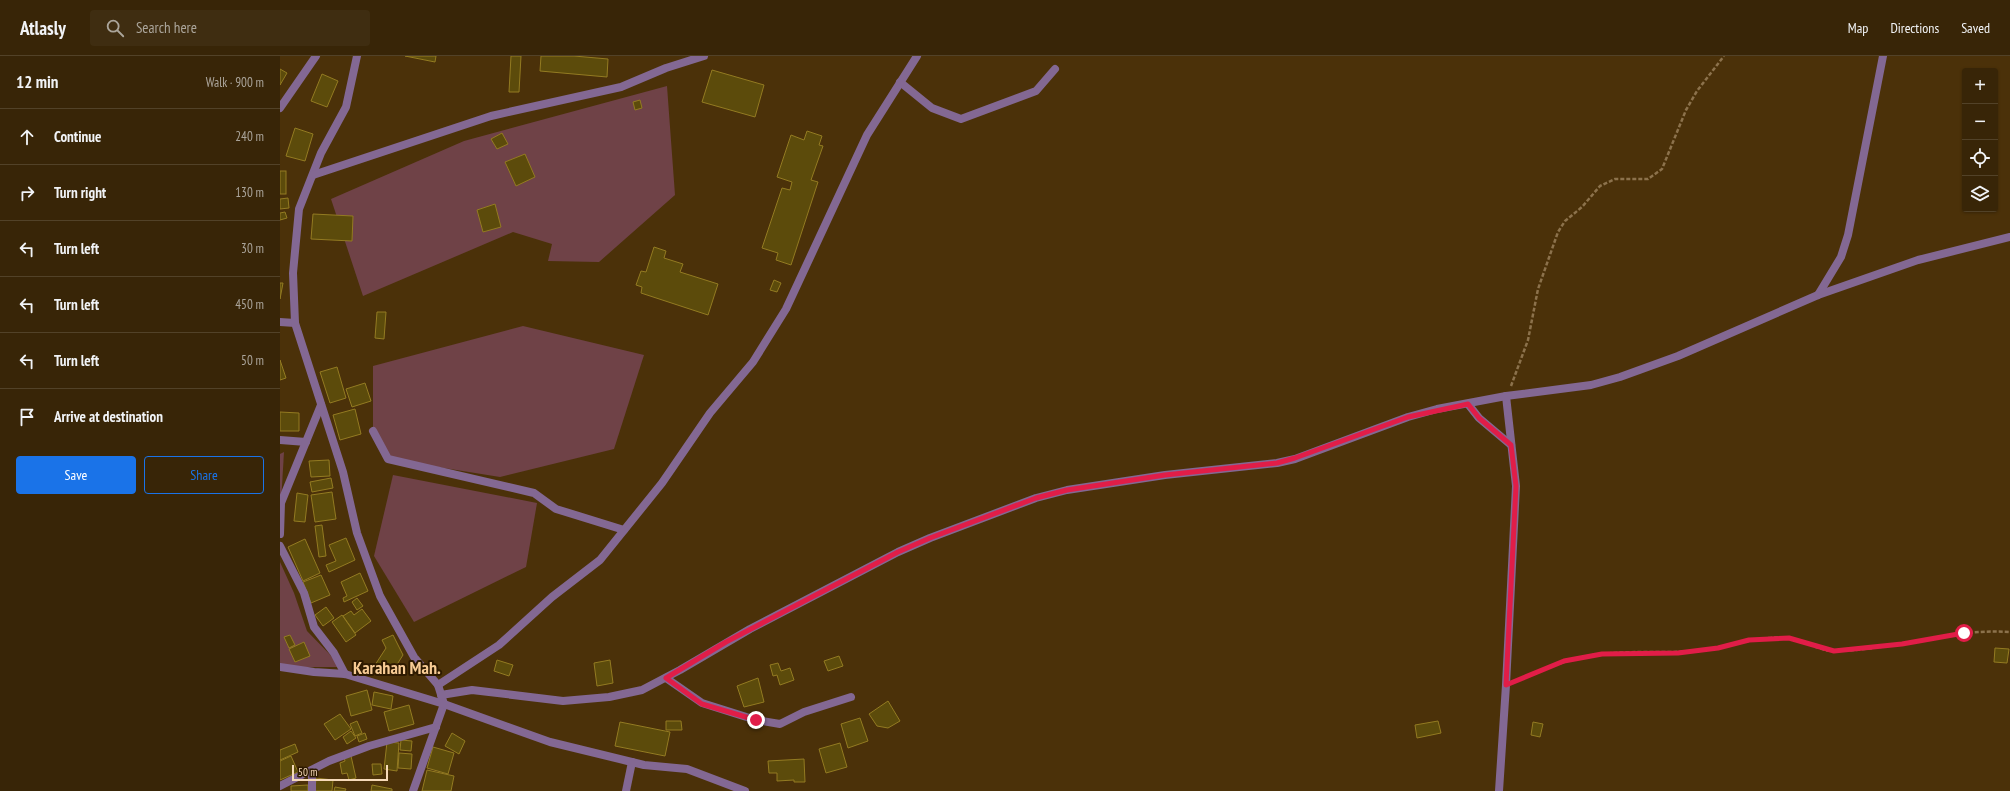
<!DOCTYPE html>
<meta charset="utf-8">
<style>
:root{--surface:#382507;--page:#3f2d11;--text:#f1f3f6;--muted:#aba59b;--line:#524228;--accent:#1a73e8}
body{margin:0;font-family:"PT Sans Narrow",sans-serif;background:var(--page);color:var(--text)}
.controls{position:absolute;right:12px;top:12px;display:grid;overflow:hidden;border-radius:4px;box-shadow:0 1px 3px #0004}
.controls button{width:36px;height:36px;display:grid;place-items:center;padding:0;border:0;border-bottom:1px solid var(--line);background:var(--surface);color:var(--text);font:20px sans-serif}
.scale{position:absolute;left:12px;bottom:10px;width:96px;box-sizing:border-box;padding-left:4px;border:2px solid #f6dab9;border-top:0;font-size:11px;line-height:14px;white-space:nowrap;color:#f6dab9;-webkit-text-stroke:3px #2e1a00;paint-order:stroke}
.stop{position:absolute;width:12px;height:12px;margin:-9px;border:3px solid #e11d48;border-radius:50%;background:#fff}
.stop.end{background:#e11d48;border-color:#fff;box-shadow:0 1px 4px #0008}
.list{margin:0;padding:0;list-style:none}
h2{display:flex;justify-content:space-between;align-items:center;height:52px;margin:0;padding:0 16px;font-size:17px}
h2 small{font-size:13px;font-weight:400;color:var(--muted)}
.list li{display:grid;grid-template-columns:26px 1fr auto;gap:12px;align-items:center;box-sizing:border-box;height:56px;padding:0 16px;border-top:1px solid var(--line)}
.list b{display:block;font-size:15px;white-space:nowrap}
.list em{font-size:13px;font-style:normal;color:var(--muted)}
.actions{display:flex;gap:8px;padding:12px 16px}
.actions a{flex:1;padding:9px 0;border:1px solid var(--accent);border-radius:4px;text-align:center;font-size:14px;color:var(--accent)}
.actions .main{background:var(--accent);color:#fff}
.icon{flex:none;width:22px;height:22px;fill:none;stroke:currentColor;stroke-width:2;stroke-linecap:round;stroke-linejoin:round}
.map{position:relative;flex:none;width:1730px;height:735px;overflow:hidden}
header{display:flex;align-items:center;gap:24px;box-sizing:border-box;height:56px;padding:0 20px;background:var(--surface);border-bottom:1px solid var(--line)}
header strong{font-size:19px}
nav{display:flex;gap:22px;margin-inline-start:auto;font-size:14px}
.search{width:280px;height:36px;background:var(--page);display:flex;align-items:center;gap:10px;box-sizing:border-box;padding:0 14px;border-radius:4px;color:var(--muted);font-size:15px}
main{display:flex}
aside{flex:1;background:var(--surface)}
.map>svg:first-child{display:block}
.green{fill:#6f4247}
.building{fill:#5c4b0b;stroke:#937b22}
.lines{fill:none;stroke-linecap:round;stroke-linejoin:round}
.path{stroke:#8c724c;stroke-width:2.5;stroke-dasharray:4 2;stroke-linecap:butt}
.service{stroke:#836893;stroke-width:8}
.minor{stroke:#836893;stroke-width:8}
.tertiary{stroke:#836893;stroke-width:8}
.route{stroke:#e11d48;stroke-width:5}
.labels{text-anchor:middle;stroke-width:4;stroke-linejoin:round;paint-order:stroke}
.district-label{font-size:18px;font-weight:bold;fill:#f7cb94;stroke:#2e1a00}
</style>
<header>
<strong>Atlasly</strong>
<div class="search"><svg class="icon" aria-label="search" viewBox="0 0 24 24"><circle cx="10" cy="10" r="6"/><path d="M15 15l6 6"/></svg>Search here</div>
<nav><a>Map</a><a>Directions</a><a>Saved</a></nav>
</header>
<main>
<aside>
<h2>12 min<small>Walk · 900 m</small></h2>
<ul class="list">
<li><svg class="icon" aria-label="ahead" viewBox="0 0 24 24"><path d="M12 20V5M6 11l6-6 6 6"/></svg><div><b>Continue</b></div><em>240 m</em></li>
<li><svg class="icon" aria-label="right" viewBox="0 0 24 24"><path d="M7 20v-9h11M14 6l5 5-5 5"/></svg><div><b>Turn right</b></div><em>130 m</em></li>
<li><svg class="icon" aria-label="left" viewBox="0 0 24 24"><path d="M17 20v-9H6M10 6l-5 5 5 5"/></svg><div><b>Turn left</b></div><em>30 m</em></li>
<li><svg class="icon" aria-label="left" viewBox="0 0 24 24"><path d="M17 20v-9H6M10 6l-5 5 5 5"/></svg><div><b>Turn left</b></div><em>450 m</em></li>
<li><svg class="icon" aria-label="left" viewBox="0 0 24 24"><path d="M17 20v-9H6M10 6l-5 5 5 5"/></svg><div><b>Turn left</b></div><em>50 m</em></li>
<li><svg class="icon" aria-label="arrive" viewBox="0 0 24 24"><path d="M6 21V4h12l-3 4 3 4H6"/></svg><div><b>Arrive at destination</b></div></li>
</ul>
<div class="actions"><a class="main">Save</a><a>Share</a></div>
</aside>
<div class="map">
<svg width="1730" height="735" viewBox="0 0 1730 735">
<rect width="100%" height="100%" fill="#4b3109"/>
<g class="green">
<path d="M387,30L395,139L319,206L268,205L272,188L233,176L83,240L51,143L184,85Z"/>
<path d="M243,270L364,299L334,393L220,421L108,403L93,375V310Z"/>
<path d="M4,396L1,447L0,451V398Z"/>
<path d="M113,419L257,447L246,511L134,566L94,500Z"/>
<path d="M0,506L14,537L27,575L62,611H0Z"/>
</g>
<g class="building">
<path d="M125,0H156L155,6Z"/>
<path d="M231,0H241L239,36H229Z"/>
<path d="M261,0H294L328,3L327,21L260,15Z"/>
<path d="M0,13L7,17L0,29Z"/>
<path d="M432,14L484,29L475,61L422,46Z"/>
<path d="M42,18L58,25L47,51L31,45Z"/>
<path d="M360,44L362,52L355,54L353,46Z"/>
<path d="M15,72L33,78L25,105L6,100Z"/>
<path d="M527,75L542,80L539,89L543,90L531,124L538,126L511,209L496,204L498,197L482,192L502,132L510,134L512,126L497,121L511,79L524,84Z"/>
<path d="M222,77L228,88L217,93L211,83Z"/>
<path d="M245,98L255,121L236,130L225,106Z"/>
<rect x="0" y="115" width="6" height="23"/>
<path d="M8,142L9,152L0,153V143Z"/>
<path d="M215,148L221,171L203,176L197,154Z"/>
<path d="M5,156L7,162L0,164V157Z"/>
<path d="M33,158L73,160L72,185L31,183Z"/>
<path d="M374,191L386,195L384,202L403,208L400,216L438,228L428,259L361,237L362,231L356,229L361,215L366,216Z"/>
<path d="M494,224L501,227L497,236L490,234Z"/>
<path d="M0,227H3L0,243Z"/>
<path d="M97,256H106L104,283L95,282Z"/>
<path d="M0,304L6,322L0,324Z"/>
<path d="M57,311L66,342L50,347L40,316Z"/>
<path d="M85,327L91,345L72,351L66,333Z"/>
<path d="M75,353L81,378L60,384L53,359Z"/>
<path d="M0,356L19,357V375H0Z"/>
<path d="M49,404L50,420L31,421L29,405Z"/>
<path d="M51,422L53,432L32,436L30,426Z"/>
<path d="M52,436L56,463L35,466L31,439Z"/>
<path d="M17,437L28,439L25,466L14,465Z"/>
<path d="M42,469L46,500L39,501L35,470Z"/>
<path d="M66,482L75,504L49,516L46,509L56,505L49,489Z"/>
<path d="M25,483L40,517L23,525L8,491Z"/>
<path d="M80,517L88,535L64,546L63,542L67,540L61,526Z"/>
<path d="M41,519L50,539L31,547L23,526Z"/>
<path d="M77,542L83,550L77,554L72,546Z"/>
<path d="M46,551L54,562L43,570L35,559Z"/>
<path d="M82,553L91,565L75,577L63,560L71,555L74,559Z"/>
<path d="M62,559L76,579L66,586L52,566Z"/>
<path d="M10,579L15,589L9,592L4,581Z"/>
<path d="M113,579L123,599L111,618L95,609L106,592L102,584Z"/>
<path d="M24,586L30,600L15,606L9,593Z"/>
<path d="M1715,592L1729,593L1727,607L1714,606Z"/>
<path d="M559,600L563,610L548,615L544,605Z"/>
<path d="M217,604L233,609L229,620L214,615Z"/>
<path d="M330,604L333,627L317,630L314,607Z"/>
<path d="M498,607L501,615L510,612L514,624L500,629L497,619L493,620L490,609Z"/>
<path d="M478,622L484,646L464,651L457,630Z"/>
<path d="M87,634L92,654L71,660L66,640Z"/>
<path d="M94,636L113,640L111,653L92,649Z"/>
<path d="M608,645L620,665L608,672L597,670L589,658Z"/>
<path d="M129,649L134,668L109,675L104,656Z"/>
<path d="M60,658L71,673L55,684L44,668Z"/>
<path d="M580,662L588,685L568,692L561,668Z"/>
<path d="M77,665L82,677L75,680L70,668Z"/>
<path d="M386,665H401L402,674H386Z"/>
<path d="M1158,665L1161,677L1137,682L1135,669Z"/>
<path d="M340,666L390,676L385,700L335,690Z"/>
<path d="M1253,666L1263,668L1260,681L1251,679Z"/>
<path d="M71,675L76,682L67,688L63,681Z"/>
<path d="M85,677L87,683L79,686L77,680Z"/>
<path d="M172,677L185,685L179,698L165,690Z"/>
<path d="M121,684L132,685L131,695L120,694Z"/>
<path d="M107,686L119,687L117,715L104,713Z"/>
<path d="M560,687L567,711L546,717L539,693Z"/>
<path d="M15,688L18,696L0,704V694Z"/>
<path d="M153,691L174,697L168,718L147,712Z"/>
<path d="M119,697L132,698L131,713L118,712Z"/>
<path d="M11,700L18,716L0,724V705Z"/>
<path d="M71,700L76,722L69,724L67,717L62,718L60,707L65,705L64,701Z"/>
<path d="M524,703L525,726H514V724L497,725V717H489L488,705Z"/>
<path d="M92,708H101L102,718L93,719Z"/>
<path d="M147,714L174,720L171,735H142Z"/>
<path d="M36,722L53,724L52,735H35Z"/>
<path d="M28,729V735H11V730Z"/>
<path d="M92,729L112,733V735H91Z"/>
<path d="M55,731L66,733L65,735H54Z"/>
</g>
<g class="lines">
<g class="path">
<path d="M1231,330L1248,284L1258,233L1278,176L1285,165L1302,151L1320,130L1335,123H1368L1382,113L1406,54L1417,35L1444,0"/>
<path d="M1236,625C1264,613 1291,601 1322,598C1356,594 1391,598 1425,594C1453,590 1481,579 1509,582C1525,584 1540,596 1556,595C1615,594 1671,572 1730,576"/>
</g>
<path class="service" d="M93,375L108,403L254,437L276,453L344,474"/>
<g class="minor">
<path d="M620,26L652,52L681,63L756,35L775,13"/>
<path d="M1538,239L1561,201L1568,179L1603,0"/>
<path d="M0,266L15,267"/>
<path d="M1188,348L1199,362L1231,389"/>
<path d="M0,384L26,386"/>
<path d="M0,478L1,447L41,349"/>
<path d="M0,490L24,537L34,571L54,597L65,618"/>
<path d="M386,622L422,647L476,664L500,668L524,656L571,641"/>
<path d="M158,629L219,589L272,541L320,504L382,427L430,357L473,306L506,253L587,79L637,0"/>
<path d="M32,714V735"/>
<path d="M346,735L352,706"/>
<path d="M1219,735L1226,629L1236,430L1226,340"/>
</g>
<g class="tertiary">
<path d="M77,0L66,51L41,97L19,153L13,217L15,267L63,416L77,477L100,540L134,601L158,629L164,648L133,735"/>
<path d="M0,52L36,0"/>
<path d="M33,119L211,60L341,31L386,12L424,0"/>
<path d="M0,611L34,616L65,618L164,648L270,686L364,709L407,713L465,735"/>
<path d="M161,639L192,634L283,645L329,641L362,634L400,614L470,573L618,496L650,482L756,442L787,434L885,419L997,407L1015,403L1128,361L1157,353L1226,340L1311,329L1340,321L1398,300L1538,239L1638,204L1730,181"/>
<path d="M0,730L49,705L89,690L156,671"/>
</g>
</g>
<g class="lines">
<path class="route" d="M476,664L422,648L386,622L446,586L618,496L650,482L756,442L787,434L885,419L997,407L1015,402L1128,361L1188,348L1199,362L1231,389L1236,430L1226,629L1284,605L1322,598L1398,597L1438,592L1469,584L1509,582L1554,595L1622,588L1684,577"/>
</g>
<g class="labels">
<g class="district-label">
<text x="117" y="618">Karahan Mah.</text>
</g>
</g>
</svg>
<div class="controls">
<button>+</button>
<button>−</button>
<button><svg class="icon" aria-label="locate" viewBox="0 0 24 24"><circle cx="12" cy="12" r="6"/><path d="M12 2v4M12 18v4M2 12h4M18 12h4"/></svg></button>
<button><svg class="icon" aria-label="layers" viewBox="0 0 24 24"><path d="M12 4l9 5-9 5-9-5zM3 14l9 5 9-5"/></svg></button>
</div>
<div class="scale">50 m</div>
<div class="stop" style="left:1684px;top:577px"></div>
<div class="stop end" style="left:476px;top:664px"></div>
</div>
</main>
